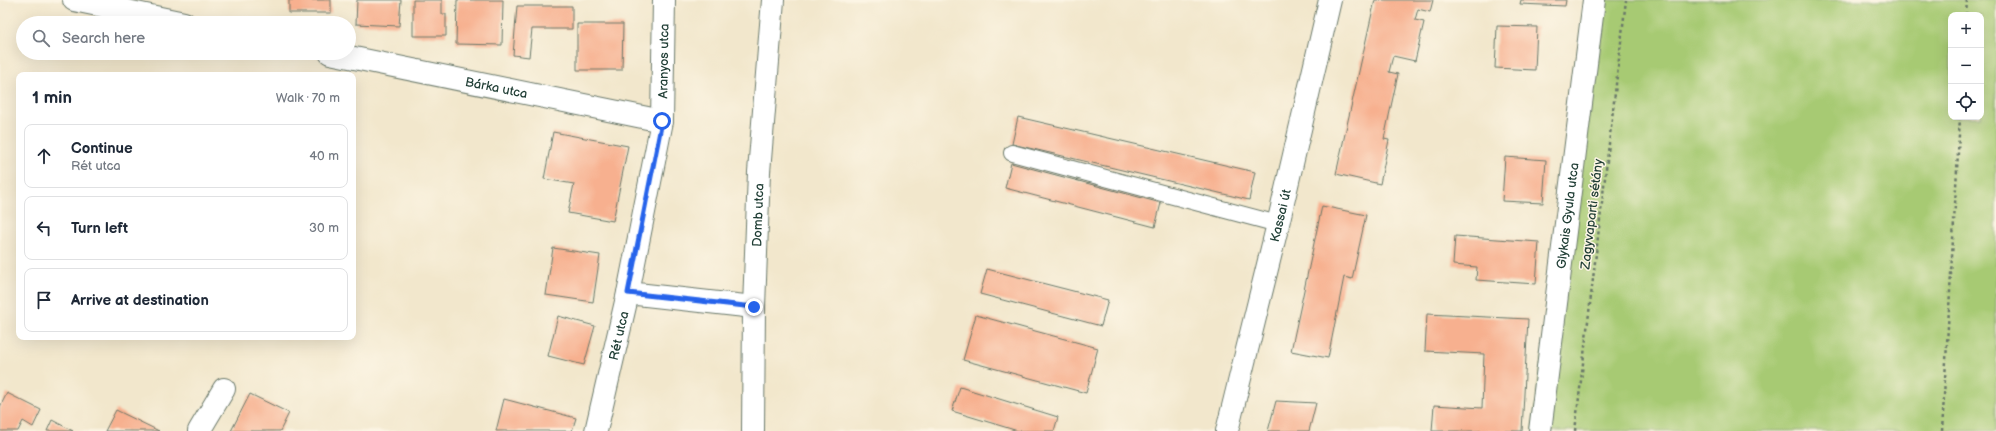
<!DOCTYPE html>
<meta charset="utf-8">
<style>
:root{--surface:#fff;--page:#f6f6f7;--text:#1f2937;--muted:#747a83;--line:#e0e1e3}
body{margin:0;font-family:"Balsamiq Sans",sans-serif;background:var(--page);color:var(--text)}
.controls{position:absolute;right:12px;top:12px;display:grid;overflow:hidden;border-radius:8px;box-shadow:0 4px 16px #0002}
.controls button{width:36px;height:36px;display:grid;place-items:center;padding:0;border:0;border-bottom:1px solid var(--line);background:var(--surface);color:var(--text);font:20px sans-serif}
.stop{position:absolute;width:12px;height:12px;margin:-9px;border:3px solid #2563eb;border-radius:50%;background:#fff}
.stop.end{background:#2563eb;border-color:#fff;box-shadow:0 1px 4px #0008}
.list{margin:0;padding:0;list-style:none}
h2{display:flex;justify-content:space-between;align-items:center;height:52px;margin:0;padding:0 16px;font-size:17px}
h2 small{font-size:13px;font-weight:400;color:var(--muted)}
.list li{display:grid;grid-template-columns:26px 1fr auto;gap:12px;align-items:center;box-sizing:border-box;height:64px;margin:0 8px 8px;padding:0 8px;border:1px solid var(--line);border-radius:8px}
.list b{display:block;font-size:15px;white-space:nowrap}
.list p{margin:0;font-size:13px;white-space:nowrap;color:var(--muted)}
.list em{font-size:13px;font-style:normal;color:var(--muted)}
.icon{flex:none;width:22px;height:22px;fill:none;stroke:currentColor;stroke-width:2;stroke-linecap:round;stroke-linejoin:round}
.map{position:relative;flex:none;width:1996px;height:431px;overflow:hidden}
.search{position:absolute;background:var(--surface);box-shadow:0 4px 16px #0002;left:16px;top:16px;width:340px;height:44px;display:flex;align-items:center;gap:10px;box-sizing:border-box;padding:0 14px;border-radius:22px;color:var(--muted);font-size:15px}
.panel{position:absolute;background:var(--surface);box-shadow:0 4px 16px #0002;left:16px;top:72px;width:340px;height:268px;border-radius:8px}
.map>svg:first-child{display:block}
.green{fill:#a7ca73;stroke:#638454;fill-rule:evenodd}
.building{fill:#f7b08f}
.lines{fill:none;stroke-linecap:round;stroke-linejoin:round}
.lane-casing{stroke:#697869;stroke-width:18}
.street-casing{stroke:#697869;stroke-width:24}
.path{stroke:#697869;stroke-width:2.5;stroke-dasharray:3 3;stroke-linecap:butt}
.lane{stroke:#fff;stroke-width:16}
.street{stroke:#fff;stroke-width:22}
.route{stroke:#2563eb;stroke-width:5}
.labels{text-anchor:middle;stroke-width:3;stroke-linejoin:round;paint-order:stroke}
.street-label{font-size:13px;fill:#1f3d34;stroke:#fcf5e5}
</style>
<div class="map">
<svg width="1996" height="431" viewBox="0 0 1996 431">
<rect width="100%" height="100%" fill="#fcf5e5"/>
<filter id="ink" filterUnits="userSpaceOnUse"><feTurbulence type="fractalNoise" baseFrequency=".025" numOctaves="2"/><feDisplacementMap in="SourceGraphic" scale="8" xChannelSelector="R" yChannelSelector="G"/><feConvolveMatrix kernelMatrix="1 2 1 2 8 2 1 2 1" color-interpolation-filters="sRGB"/></filter>
<filter id="wash" filterUnits="userSpaceOnUse"><feTurbulence type="fractalNoise" baseFrequency=".012" numOctaves="4" result="noise"/><feDisplacementMap in="SourceGraphic" scale="16" xChannelSelector="R" yChannelSelector="G"/><feGaussianBlur stdDeviation="0.9" result="paint"/><feColorMatrix in="noise" values="0 0 0 0 0 0 0 0 0 0 0 0 0 0 0 0 0 1.4 0 .05"/><feComposite in="paint" operator="in"/></filter>
<g filter="url(#wash)">
<rect width="100%" height="100%" fill="#f2e7cc"/>
<path class="green" d="M1588,0H1996V431H1532ZM1951,15H1981V117H1951Z"/>
<g id="blocks">
<g class="building">
<rect x="289" y="0" width="42" height="13"/>
<path d="M357,0H401L399,26L356,24Z"/>
<path d="M413,0H442V14H446V36H413Z"/>
<path d="M457,0H503L502,45L456,44Z"/>
<path d="M1375,0H1433L1430,12L1418,9L1415,20L1424,22L1415,61L1393,56L1389,72L1398,74L1384,139L1389,140L1380,184L1336,174Z"/>
<path d="M1521,0H1566L1565,6L1520,4Z"/>
<path d="M517,6H572V29H532L529,57L513,55Z"/>
<path d="M577,24H623L622,70H577Z"/>
<path d="M1497,26L1537,27L1535,70L1495,68Z"/>
<path d="M1018,117L1255,172L1249,200L1012,144Z"/>
<path d="M553,132L628,146L613,221L568,213L574,184L544,179Z"/>
<path d="M1505,157L1546,160L1543,203L1502,201Z"/>
<path d="M1011,163L1161,203L1155,227L1005,188Z"/>
<path d="M1322,206L1366,215L1352,279L1344,277L1328,358L1291,351Z"/>
<path d="M1455,236L1539,242L1536,284L1476,280L1477,267L1453,265Z"/>
<path d="M553,248L600,255L593,302L546,295Z"/>
<path d="M987,269L1108,300L1101,326L980,294Z"/>
<path d="M1427,314L1528,319L1522,431H1432L1434,405L1482,408L1484,354L1425,351Z"/>
<path d="M976,315L1098,348L1086,393L963,360Z"/>
<path d="M558,316L595,326L584,365L548,356Z"/>
<path d="M960,387L1058,417L1054,431H1018L952,411Z"/>
<path d="M7,393L41,410L33,427L23,421L18,431H0V407Z"/>
<path d="M250,394L289,413L280,431H231Z"/>
<path d="M504,399L576,418L572,431H496Z"/>
<path d="M1276,401L1316,403L1309,431H1268Z"/>
<path d="M116,410L159,431H105Z"/>
<path d="M52,420L73,431H47Z"/>
</g>
</g>
</g>
<g filter="url(#ink)">
<use href="#blocks" fill-opacity="0" stroke="#697869" stroke-width="1"/>
<g class="lines">
<g class="lane-casing">
<path id="lane" d="M1012,153L1278,224"/>
</g>
<g class="street-casing">
<g id="street">
<path d="M74,0L184,23"/>
<path id="s1" d="M330,53L662,121"/>
<path d="M628,293L754,307"/>
<path d="M199,431L224,389"/>
<path id="s2" d="M596,431L628,293L662,121L664,0"/>
<path id="s3" d="M753,431L754,307L759,172L773,0"/>
<path id="s4" d="M1227,431L1278,224L1330,0"/>
<path id="s5" d="M1540,431L1594,0"/>
</g>
</g>
<g class="path">
<path d="M1966,15L1967,0"/>
<path d="M1575,431L1626,0"/>
<path d="M1942,431L1960,117"/>
</g>
<use href="#lane" class="lane"/>
<use href="#street" class="street"/>
</g>
</g>
<g class="lines" filter="url(#ink)">
<path class="route" d="M662,121L628,293L754,307"/>
</g>
<g class="labels">
<g class="street-label">
<text dy="5" stroke="none"><textPath href="#s2" startOffset="377">Aranyos utca</textPath></text>
<text dy="5" stroke="none"><textPath href="#s1" startOffset="170">Bárka utca</textPath></text>
<text transform="translate(1591 214) rotate(-83)" y="5">Zagyvaparti sétány</text>
<text dy="5" stroke="none"><textPath href="#s3" startOffset="216">Domb utca</textPath></text>
<text dy="5" stroke="none"><textPath href="#s4" startOffset="222">Kassai út</textPath></text>
<text dy="5" stroke="none"><textPath href="#s5" startOffset="217">Glykais Gyula utca</textPath></text>
<text dy="5" stroke="none"><textPath href="#s2" startOffset="98">Rét utca</textPath></text>
</g>
</g>
</svg>
<div class="controls">
<button>+</button>
<button>−</button>
<button><svg class="icon" aria-label="locate" viewBox="0 0 24 24"><circle cx="12" cy="12" r="6"/><path d="M12 2v4M12 18v4M2 12h4M18 12h4"/></svg></button>
</div>
<div class="stop" style="left:662px;top:121px"></div>
<div class="stop end" style="left:754px;top:307px"></div>
<div class="search"><svg class="icon" aria-label="search" viewBox="0 0 24 24"><circle cx="10" cy="10" r="6"/><path d="M15 15l6 6"/></svg>Search here</div>
<section class="panel">
<h2>1 min<small>Walk · 70 m</small></h2>
<ul class="list">
<li><svg class="icon" aria-label="ahead" viewBox="0 0 24 24"><path d="M12 20V5M6 11l6-6 6 6"/></svg><div><b>Continue</b><p>Rét utca</p></div><em>40 m</em></li>
<li><svg class="icon" aria-label="left" viewBox="0 0 24 24"><path d="M17 20v-9H6M10 6l-5 5 5 5"/></svg><div><b>Turn left</b></div><em>30 m</em></li>
<li><svg class="icon" aria-label="arrive" viewBox="0 0 24 24"><path d="M6 21V4h12l-3 4 3 4H6"/></svg><div><b>Arrive at destination</b></div></li>
</ul>
</section>
</div>
